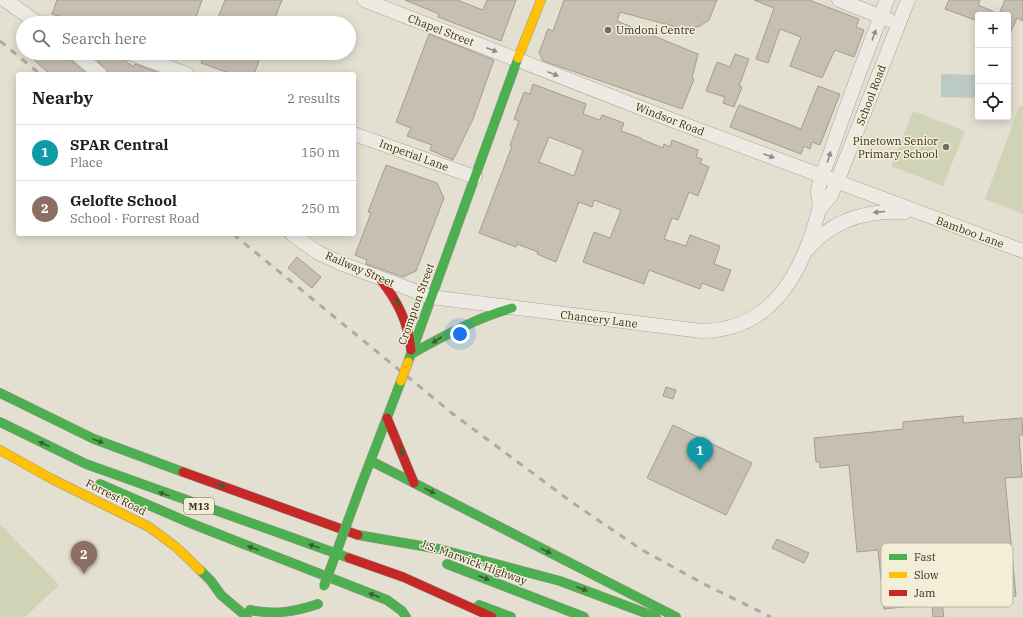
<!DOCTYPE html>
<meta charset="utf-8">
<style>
:root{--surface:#fff;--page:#f2f2f2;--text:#202124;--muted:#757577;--line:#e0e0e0;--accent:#746d5f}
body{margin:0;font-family:"IBM Plex Serif",serif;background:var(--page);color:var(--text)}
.controls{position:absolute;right:12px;top:12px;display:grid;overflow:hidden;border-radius:4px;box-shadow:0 2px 10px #0003}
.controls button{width:36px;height:36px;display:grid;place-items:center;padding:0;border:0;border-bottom:1px solid var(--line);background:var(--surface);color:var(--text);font:20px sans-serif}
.you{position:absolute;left:460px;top:334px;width:14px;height:14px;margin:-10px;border:3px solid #fff;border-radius:50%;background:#1a73e8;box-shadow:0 0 0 6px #1a73e833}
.badge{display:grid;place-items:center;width:26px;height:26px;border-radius:50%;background:var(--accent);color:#fff;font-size:13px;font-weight:700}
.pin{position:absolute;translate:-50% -33px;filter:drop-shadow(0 1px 2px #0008)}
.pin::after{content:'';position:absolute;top:21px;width:14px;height:12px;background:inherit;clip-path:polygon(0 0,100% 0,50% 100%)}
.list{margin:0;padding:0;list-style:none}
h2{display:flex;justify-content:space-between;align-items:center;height:52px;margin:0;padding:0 16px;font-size:17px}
h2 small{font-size:13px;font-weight:400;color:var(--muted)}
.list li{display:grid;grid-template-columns:26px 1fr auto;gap:12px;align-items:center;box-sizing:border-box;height:56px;padding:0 16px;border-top:1px solid var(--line)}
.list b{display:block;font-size:15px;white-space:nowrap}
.list p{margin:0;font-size:13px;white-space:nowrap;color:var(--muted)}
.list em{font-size:13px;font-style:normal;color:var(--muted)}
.icon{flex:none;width:22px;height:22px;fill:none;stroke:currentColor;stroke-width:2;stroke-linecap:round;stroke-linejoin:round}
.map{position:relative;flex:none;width:1023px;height:617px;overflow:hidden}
.search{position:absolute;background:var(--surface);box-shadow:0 2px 10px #0003;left:16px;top:16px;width:340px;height:44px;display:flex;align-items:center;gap:10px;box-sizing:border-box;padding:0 14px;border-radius:22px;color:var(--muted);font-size:15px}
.panel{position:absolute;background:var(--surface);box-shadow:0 2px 10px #0003;left:16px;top:72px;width:340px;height:164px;border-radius:4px}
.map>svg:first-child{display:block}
.green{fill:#d0d3b5}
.water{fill:#bbcac2}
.building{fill:#c7bfb2;stroke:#a49c90;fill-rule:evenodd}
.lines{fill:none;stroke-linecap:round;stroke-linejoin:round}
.street-casing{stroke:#a9a599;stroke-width:15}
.fast-casing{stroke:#999489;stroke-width:10}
.slow-casing{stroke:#999489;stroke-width:10}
.jam-casing{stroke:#999489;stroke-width:10}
.street{stroke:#eceae2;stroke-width:14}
.fast{stroke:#4caf50;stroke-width:9}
.slow{stroke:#ffc107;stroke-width:9}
.jam{stroke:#c62828;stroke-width:9}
.rail{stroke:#adaaa1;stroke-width:3;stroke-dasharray:7 7;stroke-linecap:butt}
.fast-bridge-casing{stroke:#999489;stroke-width:10;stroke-linecap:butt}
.slow-bridge-casing{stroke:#999489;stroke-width:10;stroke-linecap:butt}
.fast-bridge{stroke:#4caf50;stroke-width:9}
.slow-bridge{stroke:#ffc107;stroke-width:9}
.oneway{fill:#928c82}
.oneway2{fill:#3f5c31}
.poi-dot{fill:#746d5f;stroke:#f3eed8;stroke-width:1.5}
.labels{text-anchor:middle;stroke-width:3;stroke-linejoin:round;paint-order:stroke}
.shield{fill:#f3eed8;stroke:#706858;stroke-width:1}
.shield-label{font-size:10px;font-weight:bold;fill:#382f21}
.street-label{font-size:11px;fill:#382f21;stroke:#f3eed8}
.poi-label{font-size:11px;fill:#382f21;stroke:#f3eed8;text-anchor:start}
.key{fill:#f3eed8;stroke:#bbb5a1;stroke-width:1}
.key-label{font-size:11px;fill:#382f21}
</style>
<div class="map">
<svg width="1023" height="617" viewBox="0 0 1023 617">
<rect width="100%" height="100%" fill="#e3e0d1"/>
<g class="green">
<path d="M1020,105L1023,107V214L985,199Z"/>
<path d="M913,111L965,131L943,186L891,166Z"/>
<path d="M0,524L59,585L25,617H0Z"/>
</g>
<path class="water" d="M941,74L978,75V98L941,97Z"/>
<g class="building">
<path d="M57,0H202L194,23H78L52,14Z"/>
<path d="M225,0H282L273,23H216Z"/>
<path d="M405,0H457L483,10L487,0H516L501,41L438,17L439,14Z"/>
<path d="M564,0H717L709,20L700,26L692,28L684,29L620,12L617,21L698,54L692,78L694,79L682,109L543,61L539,53L548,29L553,31Z"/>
<path d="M754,0H809L859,19L856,27L864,30L854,57L835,50L822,78L790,66L801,37L780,29L768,63L756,59L774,8Z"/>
<path d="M949,0H980L978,5L999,14L1005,0H1023V21L1017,18L1008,38V15H978V21L945,9Z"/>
<path d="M429,34L494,60L473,119L453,160L430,150L432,145L407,136L411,128L396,122Z"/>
<path d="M39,53H62L87,74H50L34,60Z"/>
<path d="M91,53H116L133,67L135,64L162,74H109Z"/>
<path d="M205,53H262L254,74H232L201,63Z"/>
<path d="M735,54L749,59L739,86L742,87L734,107L723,103L725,97L706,91L717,62L730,67Z"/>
<path d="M533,84L586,104L583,114L600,120L602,115L624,123L621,131L641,138V139L663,148L664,144L670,147L672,140L698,150L696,157L702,159L700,163L709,167L698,196L689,192L678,220L672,218L664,239L686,246L690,235L720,246L714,264L731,270L723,291L702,283L700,289L649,270L644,284L583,262L594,232L610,238L621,210L594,200L592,207L579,202L556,262L537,254L538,252L517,244L516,247L479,233L512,146L510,145L519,121L514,119L524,92L530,94ZM549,137L583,150L574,176L539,162Z"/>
<path d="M818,86L840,94L820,145L812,142L810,149L804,146L801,154L730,127L739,105L801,129Z"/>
<path d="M386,165L437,183L444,198L416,271L403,277L366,264L367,260L355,255L371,213L368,212Z"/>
<path d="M297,257L321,277L312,288L288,268Z"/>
<path d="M666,387L676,390L673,399L663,396Z"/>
<path d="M963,416V423L1022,418L1023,435H1019L1022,477L1005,478L1016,596L942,603L944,617H933L932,604L884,609L878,550L857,552L849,465L820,468V462H816L814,438L903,429V422Z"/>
<path d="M673,425L752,463L726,515L647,478Z"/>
<path d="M777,539L809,553L804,563L772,548Z"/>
</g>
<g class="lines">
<g class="street-casing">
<g id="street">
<path d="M5,0L38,23"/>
<path d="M364,0L672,120L1023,251"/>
<path d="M839,0L889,20"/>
<path d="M75,53L100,74"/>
<path d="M129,53L187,74"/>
<path d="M354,134L475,177"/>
<path d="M820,208L830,197L837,182L908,0"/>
<path d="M292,234L317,252L340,263L431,297L701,331C773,331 803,271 819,210C821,204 818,197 818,191C820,178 828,161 832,148C849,98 868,49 887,0"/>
<path d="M808,249C833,219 867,210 905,212"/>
</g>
</g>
<g class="fast-casing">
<g id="fast">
<path d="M411,354C444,336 476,318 512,308"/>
<path d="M408,362L518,58"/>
<path d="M0,393L94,439L183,472"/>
<path d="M0,422L86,464L349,558"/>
<path d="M371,461L676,617"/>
<path d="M100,484L190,523L387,600L402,611L406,617"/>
<path d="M360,488L401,381"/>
<path d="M358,535L439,549L560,581L656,617"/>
<path d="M447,564L584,617"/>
<path d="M200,570L211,581L221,595L247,617"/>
<path d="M479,605L511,617"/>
<path d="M250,610C275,615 294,612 318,604"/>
</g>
</g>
<g class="slow-casing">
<g id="slow">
<path d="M518,58L541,0"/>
<path d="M0,450L50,478L149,527L176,547L200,570"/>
</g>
</g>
<g class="jam-casing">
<g id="jam">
<path d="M381,280C398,302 408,322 411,350"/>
<path d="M387,418L414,483"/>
<path d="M183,472L358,535"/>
<path d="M349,558L403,577L492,617"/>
</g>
</g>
<use href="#street" class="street"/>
<use href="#fast" class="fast"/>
<use href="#slow" class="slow"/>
<use href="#jam" class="jam"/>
<g class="rail">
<path d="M0,41L40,74"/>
<path d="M233,234L453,414L573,503L642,550L704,584L771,617"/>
</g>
<g class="fast-bridge-casing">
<path id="fast-bridge" d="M324,586L360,488"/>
</g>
<g class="slow-bridge-casing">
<path id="slow-bridge" d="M401,381L408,362"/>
</g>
<use href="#fast-bridge" class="fast-bridge"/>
<use href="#slow-bridge" class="slow-bridge"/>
</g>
<defs><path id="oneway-solid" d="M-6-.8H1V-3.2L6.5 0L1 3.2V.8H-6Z"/></defs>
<g class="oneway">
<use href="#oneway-solid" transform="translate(874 35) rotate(-70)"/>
<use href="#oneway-solid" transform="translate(492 50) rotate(21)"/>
<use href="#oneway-solid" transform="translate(553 74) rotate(21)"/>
<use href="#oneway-solid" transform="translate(769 156) rotate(21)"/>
<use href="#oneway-solid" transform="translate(829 157) rotate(-73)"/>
<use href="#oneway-solid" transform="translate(879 212) rotate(175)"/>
</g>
<g class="oneway2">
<use href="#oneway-solid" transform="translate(398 303) rotate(-118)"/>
<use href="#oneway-solid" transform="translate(437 340) rotate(147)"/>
<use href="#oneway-solid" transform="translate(98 441) rotate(21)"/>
<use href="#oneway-solid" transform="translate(44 444) rotate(-155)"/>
<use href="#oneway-solid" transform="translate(401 450) rotate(71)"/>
<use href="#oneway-solid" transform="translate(220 485) rotate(20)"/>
<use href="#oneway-solid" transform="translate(430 491) rotate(27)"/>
<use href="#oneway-solid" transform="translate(164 494) rotate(-160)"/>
<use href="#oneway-solid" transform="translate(314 546) rotate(-161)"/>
<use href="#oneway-solid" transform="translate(253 548) rotate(-159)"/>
<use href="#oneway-solid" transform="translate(546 551) rotate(27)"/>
<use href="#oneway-solid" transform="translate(484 578) rotate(21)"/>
<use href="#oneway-solid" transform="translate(582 589) rotate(21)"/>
<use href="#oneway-solid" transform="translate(374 595) rotate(-159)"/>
</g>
<g class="poi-dot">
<circle cx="608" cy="30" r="4"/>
<circle cx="946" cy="147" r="4"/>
</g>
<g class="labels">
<rect class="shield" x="184" y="498" width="30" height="16" rx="3"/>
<g class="shield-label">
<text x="199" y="510">M13</text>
</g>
<g class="street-label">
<text transform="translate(441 30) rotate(21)" y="4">Chapel Street</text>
<text transform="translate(871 95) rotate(-69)" y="4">School Road</text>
<text transform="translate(670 119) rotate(21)" y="4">Windsor Road</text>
<text transform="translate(414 155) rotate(20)" y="4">Imperial Lane</text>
<text transform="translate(970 232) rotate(20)" y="4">Bamboo Lane</text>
<text transform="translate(360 269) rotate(23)" y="4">Railway Street</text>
<text transform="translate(416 304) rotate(-70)" y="4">Crompton Street</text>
<text transform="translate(599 319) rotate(7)" y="4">Chancery Lane</text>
<text transform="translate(116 497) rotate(27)" y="4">Forrest Road</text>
<text transform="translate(474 562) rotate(20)" y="4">J.S. Marwick Highway</text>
</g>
<g class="poi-label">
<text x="616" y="34">Umdoni Centre</text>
<text x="938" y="145" text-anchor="end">Pinetown Senior<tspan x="938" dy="13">Primary School</tspan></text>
</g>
</g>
<rect x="881" y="543" width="132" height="64" rx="6" class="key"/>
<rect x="889" y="554" width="18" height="6" fill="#4caf50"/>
<rect x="889" y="572" width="18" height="6" fill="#ffc107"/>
<rect x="889" y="590" width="18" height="6" fill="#c62828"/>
<g class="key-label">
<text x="914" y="561">Fast</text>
<text x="914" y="579">Slow</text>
<text x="914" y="597">Jam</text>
</g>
</svg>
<div class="controls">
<button>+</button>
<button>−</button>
<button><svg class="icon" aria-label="locate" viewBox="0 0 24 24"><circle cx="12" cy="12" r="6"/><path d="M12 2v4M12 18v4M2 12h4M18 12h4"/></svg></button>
</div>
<div class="you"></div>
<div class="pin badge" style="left:700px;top:470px;background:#0f9aa8">1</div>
<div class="pin badge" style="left:84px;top:574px;background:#8d6e63">2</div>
<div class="search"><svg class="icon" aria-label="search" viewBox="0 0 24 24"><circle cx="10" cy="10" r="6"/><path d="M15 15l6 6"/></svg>Search here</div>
<section class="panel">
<h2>Nearby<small>2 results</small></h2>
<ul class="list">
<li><span class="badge" style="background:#0f9aa8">1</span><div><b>SPAR Central</b><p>Place</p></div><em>150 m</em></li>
<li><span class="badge" style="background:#8d6e63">2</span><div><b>Gelofte School</b><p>School · Forrest Road</p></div><em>250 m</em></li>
</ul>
</section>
</div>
